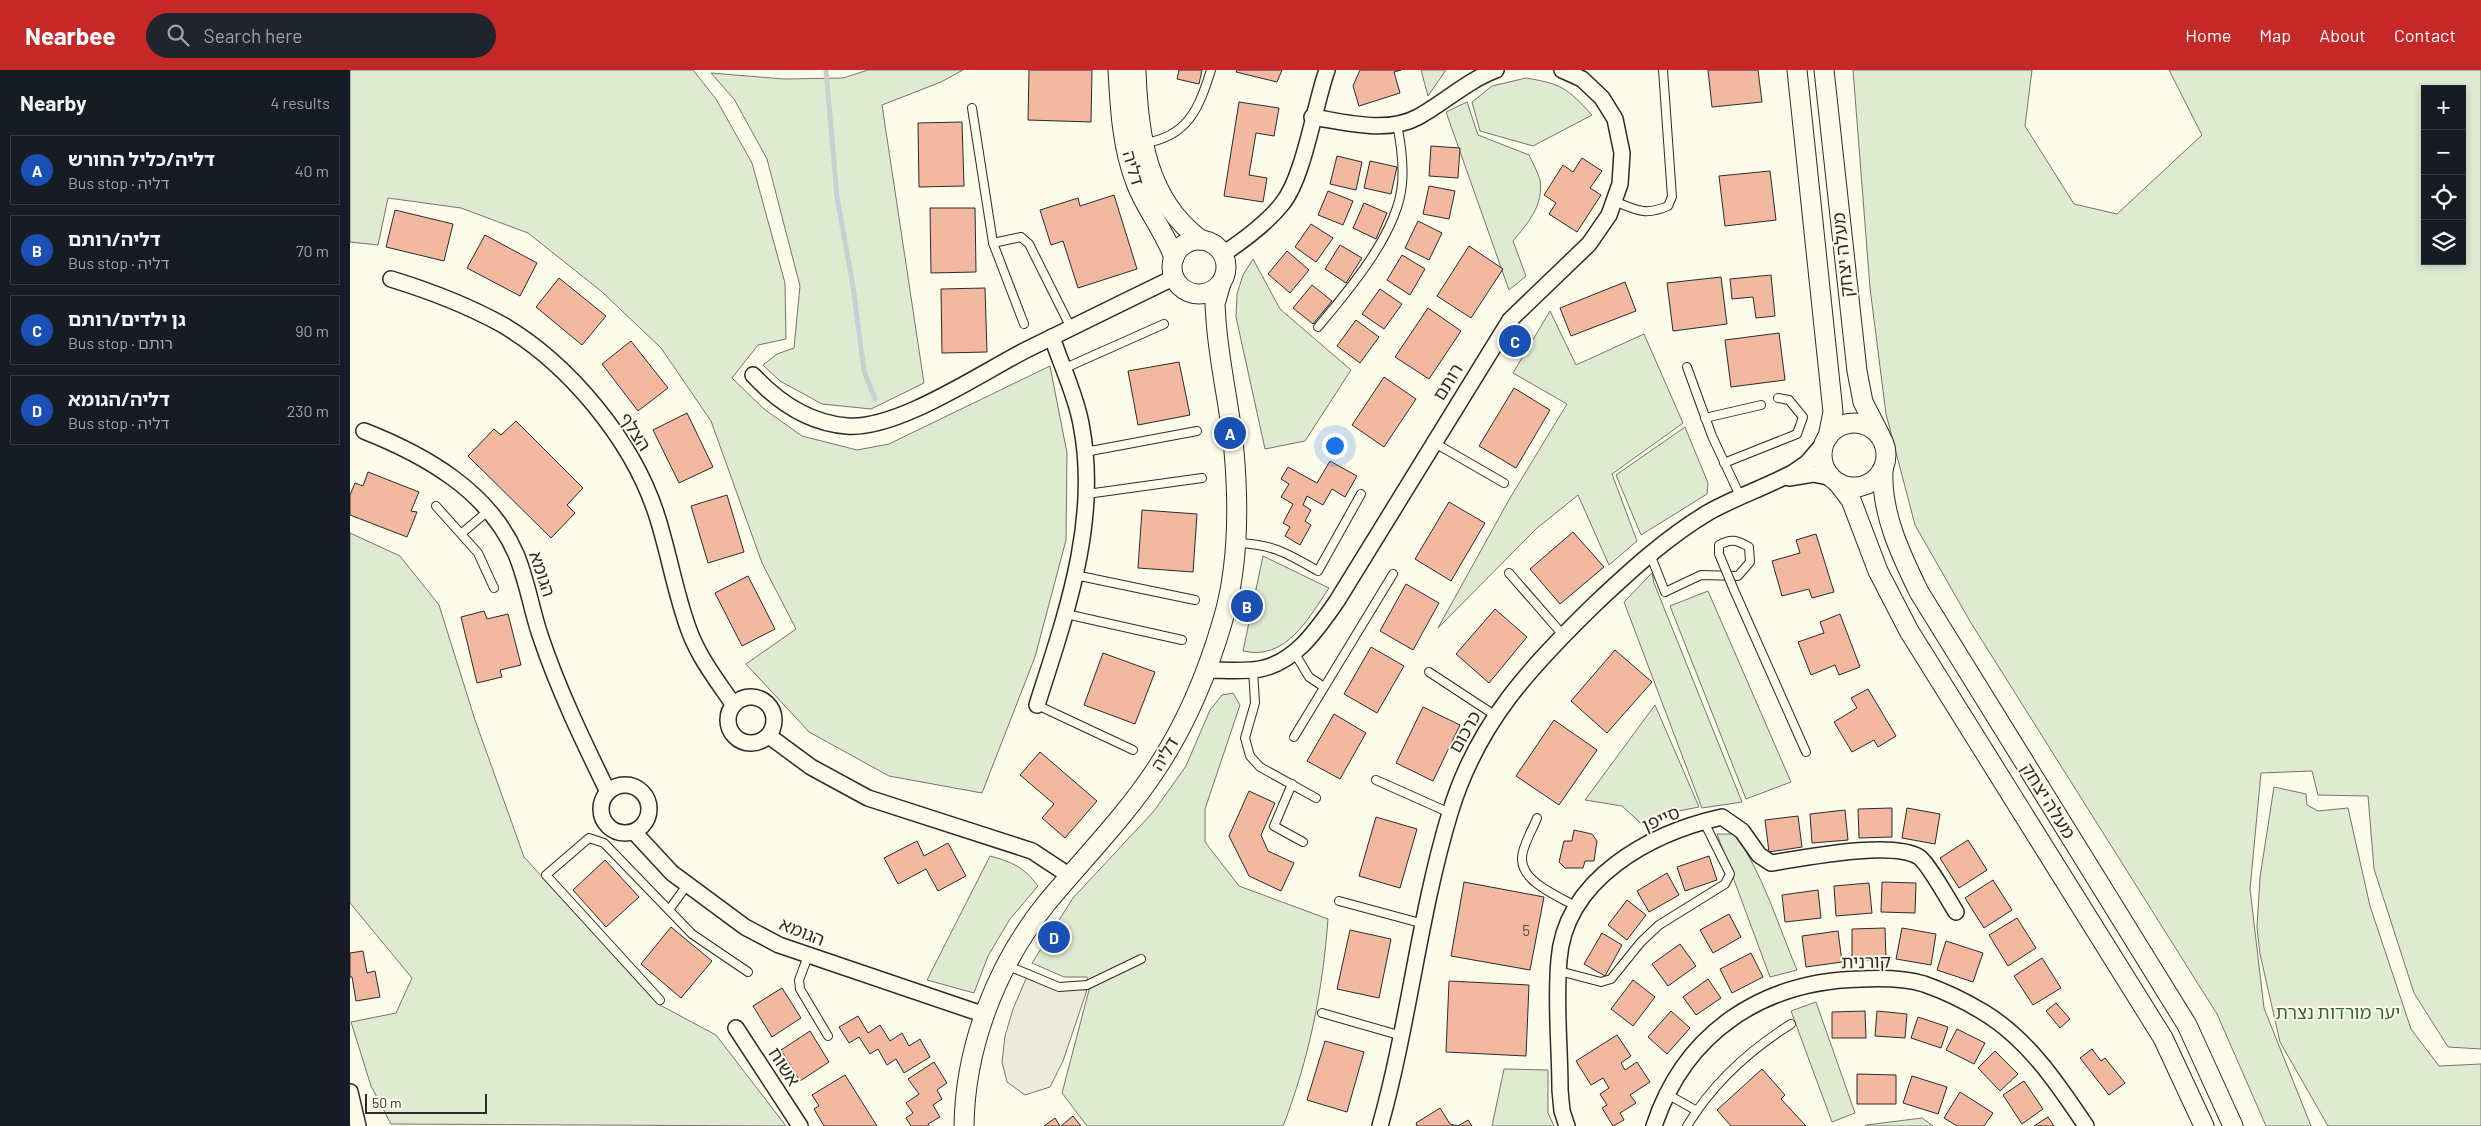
<!DOCTYPE html>
<meta charset="utf-8">
<style>
:root{--surface:#171b24;--page:#20242c;--text:#f1f3f6;--muted:#9ea1a6;--line:#363941;--accent:#c62828}
body{margin:0;font-family:Barlow,"Noto Sans Hebrew",sans-serif;background:var(--page);color:var(--text)}
.controls{position:absolute;right:15px;top:15px;display:grid;overflow:hidden;border-radius:0px;box-shadow:0 2px 8px #0003}
.controls button{width:45px;height:45px;display:grid;place-items:center;padding:0;border:0;border-bottom:1px solid var(--line);background:var(--surface);color:var(--text);font:25px sans-serif}
.scale{position:absolute;left:15px;bottom:12px;width:122px;box-sizing:border-box;padding-left:5px;border:2px solid #2b2b2b;border-top:0;font-size:14px;line-height:18px;white-space:nowrap;color:#2b2b2b;-webkit-text-stroke:4px #fdfbea;paint-order:stroke}
.you{position:absolute;left:984px;top:375px;width:18px;height:18px;margin:-12px;border:4px solid #fff;border-radius:50%;background:#1a73e8;box-shadow:0 0 0 8px #1a73e833}
.badge{display:grid;place-items:center;width:32px;height:32px;border-radius:50%;background:var(--accent);color:#fff;font-size:16px;font-weight:700}
.pin{position:absolute;translate:-50% -50%;border:2px solid #fff;box-shadow:0 1px 5px #0006}
.list{margin:0;padding:0;list-style:none}
h2{display:flex;justify-content:space-between;align-items:center;height:65px;margin:0;padding:0 20px;font-size:21px}
h2 small{font-size:16px;font-weight:400;color:var(--muted)}
.list li{display:grid;grid-template-columns:32px 1fr auto;gap:15px;align-items:center;box-sizing:border-box;height:70px;margin:0 10px 10px;padding:0 10px;border:1px solid var(--line);border-radius:0px}
.list b{display:block;font-size:19px;white-space:nowrap}
.list p{margin:0;font-size:16px;white-space:nowrap;color:var(--muted)}
.list em{font-size:16px;font-style:normal;color:var(--muted)}
.icon{flex:none;width:28px;height:28px;fill:none;stroke:currentColor;stroke-width:2;stroke-linecap:round;stroke-linejoin:round}
.map{position:relative;flex:none;width:2131px;height:1056px;overflow:hidden}
header{display:flex;align-items:center;gap:30px;box-sizing:border-box;height:70px;padding:0 25px;background:var(--accent);color:#fff}
header strong{font-size:24px}
nav{display:flex;gap:28px;margin-inline-start:auto;font-size:18px}
.search{width:350px;height:45px;background:var(--page);display:flex;align-items:center;gap:12px;box-sizing:border-box;padding:0 18px;border-radius:28px;color:var(--muted);font-size:19px}
main{display:flex}
aside{flex:1;background:var(--surface)}
.map>svg:first-child{display:block}
.green{fill:#deebd1;stroke:#74746e;fill-rule:evenodd}
.parking{fill:#eceadb;stroke:#74746e}
.lines{fill:none;stroke-linecap:round;stroke-linejoin:round}
.stream{stroke:#c7d0d0;stroke-width:5}
.building{fill:#f2b8a0;stroke:#2b2b2b}
.service-casing{stroke:#2b2b2b;stroke-width:10}
.minor-casing{stroke:#2b2b2b;stroke-width:18}
.tertiary-casing{stroke:#2b2b2b;stroke-width:21}
.service{stroke:#fdfbea;stroke-width:8}
.minor{stroke:#fdfbea;stroke-width:15}
.tertiary{stroke:#fdfbea;stroke-width:19}
.service-bridge-casing{stroke:#2b2b2b;stroke-width:10;stroke-linecap:butt}
.service-bridge{stroke:#fdfbea;stroke-width:8}
.labels{text-anchor:middle;stroke-width:4;stroke-linejoin:round;paint-order:stroke}
.number-label{font-size:15px;fill:#5d4e48}
.street-label{font-size:18px;fill:#2b2b2b;stroke:#fdfbea}
.park-label{font-size:18px;fill:#34623c;stroke:#fdfbea}
</style>
<header>
<strong>Nearbee</strong>
<div class="search"><svg class="icon" aria-label="search" viewBox="0 0 24 24"><circle cx="10" cy="10" r="6"/><path d="M15 15l6 6"/></svg>Search here</div>
<nav><a>Home</a><a>Map</a><a>About</a><a>Contact</a></nav>
</header>
<main>
<aside>
<h2>Nearby<small>4 results</small></h2>
<ul class="list">
<li><span class="badge" style="background:#1a4fb4">A</span><div><b>דליה/כליל החורש</b><p>Bus stop · דליה</p></div><em>40 m</em></li>
<li><span class="badge" style="background:#1a4fb4">B</span><div><b>דליה/רותם</b><p>Bus stop · דליה</p></div><em>70 m</em></li>
<li><span class="badge" style="background:#1a4fb4">C</span><div><b>גן ילדים/רותם</b><p>Bus stop · רותם</p></div><em>90 m</em></li>
<li><span class="badge" style="background:#1a4fb4">D</span><div><b>דליה/הגומא</b><p>Bus stop · דליה</p></div><em>230 m</em></li>
</ul>
</aside>
<div class="map">
<svg width="2131" height="1056" viewBox="0 0 2131 1056">
<rect width="100%" height="100%" fill="#fdfbea"/>
<g class="green">
<path d="M0,0H343L366,29L402,93L435,213L436,269L408,275L382,308L414,339L452,366L507,380L539,374L700,296L717,383L716,470L685,587L632,723L539,706L459,662L396,594L446,559L412,493L361,351L311,278L251,221L178,163L111,138L38,128L28,175L0,172Z"/>
<path d="M518,0H613L591,12L532,35L574,313L521,339L472,334L430,311L413,295L427,284L444,278L450,216L417,89L384,29L361,3L434,9L493,8Z"/>
<path d="M1071,0H1096L1078,26Z"/>
<path d="M1503,0H1682L1675,56L1724,134L1767,144L1852,65L1819,0H2131V979L2098,977L2064,923L2024,799L2018,726L1968,725L1962,701L1911,703L1900,819L1914,938L1961,1056H1916L1867,944L1621,553L1565,455L1536,344L1520,218ZM2075,19H2112V191H2075Z"/>
<path d="M1176,8C1212,14 1217,18 1242,45L1183,76L1130,61L1122,32L1142,16Z"/>
<path d="M1117,32L1128,65L1179,85C1182,92 1188,102 1190,110C1194,135 1178,153 1163,171L1176,206L1159,220L1096,42Z"/>
<path d="M903,189L930,239L1001,300L955,371L915,379L886,247L887,224L893,205Z"/>
<path d="M1200,241L1226,295L1294,264L1333,353L1262,404L1287,471L1259,495L1228,425L1186,459L1088,558L1160,428L1217,334L1163,303Z"/>
<path d="M1335,357L1358,413L1357,424L1291,465L1266,405Z"/>
<path d="M0,463L50,486L89,535L125,650L174,787L308,934L366,965L436,1056L41,1054L21,1016L1,952L46,943L62,908L0,833Z"/>
<path d="M913,486L979,518C958,549 936,591 893,581Z"/>
<path d="M1302,503L1304,513L1392,732L1352,738L1274,532Z"/>
<path d="M1358,521L1441,712L1396,729L1320,536Z"/>
<path d="M883,623L890,635L855,739V772L889,816L978,849C973,919 959,990 933,1056H737L712,1023L739,920L737,907H714L682,893L723,828L804,741L836,696L860,640L872,625Z"/>
<path d="M1305,635L1349,737L1318,743L1295,757L1272,736L1235,730Z"/>
<path d="M1924,717L1956,724L1957,735L1968,741L1998,738L2020,836L2061,959L2089,996L2131,994V1056H1978L1930,972L1910,884L1907,857L1910,807Z"/>
<path d="M1367,764H1385C1413,804 1428,855 1447,900L1420,907Z"/>
<path d="M640,786C662,792 674,797 688,816L660,849L638,886L624,923L577,910Z"/>
<path d="M1466,932L1505,1043L1482,1052L1441,941Z"/>
<path d="M1154,999L1198,1000V1043L1204,1056H1142Z"/>
<path d="M1572,1048L1583,1056H1515L1516,1055Z"/>
</g>
<path class="parking" d="M678,904L705,918L737,920L713,991L700,1017L675,1025L657,1012L652,992L655,966L663,939Z"/>
<g class="lines">
<path class="stream" d="M476,0L487,127L503,216L514,301L525,329"/>
</g>
<g class="building">
<path d="M679,0H742L741,52L678,50Z"/>
<path d="M829,0H852L849,14L827,9Z"/>
<path d="M887,0H932L927,12L886,2Z"/>
<path d="M1010,0H1051L1044,2L1050,23L1009,36L1003,16Z"/>
<path d="M1358,0H1408L1412,32L1362,37Z"/>
<path d="M889,32L929,38L924,66L906,63L899,105L917,108L913,132L874,126Z"/>
<path d="M612,52L614,116L569,117L568,53Z"/>
<path d="M1081,76L1110,78L1108,108L1079,106Z"/>
<path d="M987,86L1012,92L1006,120L980,114Z"/>
<path d="M1232,88L1252,101L1240,118L1251,125L1227,162L1199,144L1206,133L1194,125L1213,95L1223,102Z"/>
<path d="M1020,91L1047,97L1041,124L1014,118Z"/>
<path d="M1420,101L1426,150L1375,156L1369,106Z"/>
<path d="M1079,116L1105,121L1099,149L1073,144Z"/>
<path d="M978,121L1003,131L993,155L968,145Z"/>
<path d="M764,125L787,199L728,218L713,171L701,175L690,140L728,128L730,136Z"/>
<path d="M1014,133L1037,143L1026,169L1003,158Z"/>
<path d="M580,138H625L626,202L581,203Z"/>
<path d="M45,140L103,154L94,191L36,177Z"/>
<path d="M1068,151L1092,163L1079,190L1055,178Z"/>
<path d="M961,154L983,168L966,192L945,177Z"/>
<path d="M135,165L187,193L170,226L117,198Z"/>
<path d="M990,175L1012,188L996,213L975,199Z"/>
<path d="M1119,176L1153,199L1121,248L1087,226Z"/>
<path d="M937,181L959,200L940,223L918,204Z"/>
<path d="M1052,185L1075,199L1060,225L1037,210Z"/>
<path d="M1421,205L1425,246L1406,248L1403,227L1382,229L1380,209Z"/>
<path d="M1371,207L1377,254L1323,261L1317,213Z"/>
<path d="M209,208L256,246L232,275L186,237Z"/>
<path d="M1275,212L1286,241L1221,266L1210,238Z"/>
<path d="M962,215L982,231L963,254L943,238Z"/>
<path d="M635,218L637,282L592,283L591,219Z"/>
<path d="M1030,219L1052,234L1034,259L1012,244Z"/>
<path d="M1078,238L1111,261L1079,309L1045,287Z"/>
<path d="M1006,250L1029,267L1010,293L987,276Z"/>
<path d="M1429,263L1435,310L1381,317L1375,270Z"/>
<path d="M281,271L318,318L288,341L252,294Z"/>
<path d="M829,292L840,345L788,355L778,301Z"/>
<path d="M1034,307L1066,329L1034,377L1002,355Z"/>
<path d="M1164,318L1200,340L1166,398L1129,376Z"/>
<path d="M337,343L363,397L329,413L303,360Z"/>
<path d="M166,351L233,418L217,435L225,443L201,468L118,386L144,359L151,365Z"/>
<path d="M980,391L1007,406L995,427L982,419L973,435L957,426L953,435L961,440L955,451L961,455L950,475L935,466L940,457L933,453L943,434L931,427L939,414L931,409L938,397L967,413Z"/>
<path d="M18,402L69,422L61,441L67,442L57,467L0,445V425L5,413L13,416Z"/>
<path d="M377,425L394,482L358,493L341,436Z"/>
<path d="M1099,432L1135,453L1101,511L1065,489Z"/>
<path d="M792,440L847,444L843,502L788,498Z"/>
<path d="M1223,462L1254,497L1210,534L1180,499Z"/>
<path d="M1466,464L1484,522L1462,528L1459,519L1432,526L1422,491L1450,483L1446,470Z"/>
<path d="M398,506L425,559L392,576L365,523Z"/>
<path d="M1056,514L1089,533L1063,580L1030,561Z"/>
<path d="M1145,539L1177,567L1139,613L1106,584Z"/>
<path d="M134,541L137,549L158,544L171,595L150,600L152,607L127,613L111,547Z"/>
<path d="M1490,544L1510,597L1489,605L1485,595L1461,605L1448,572L1474,563L1470,552Z"/>
<path d="M1021,577L1054,596L1027,643L994,624Z"/>
<path d="M1265,580L1302,612L1257,663L1221,631Z"/>
<path d="M753,583L805,602L785,654L734,635Z"/>
<path d="M1518,619L1546,666L1528,677L1524,670L1502,682L1484,652L1507,638L1501,628Z"/>
<path d="M1073,637L1110,655L1083,711L1046,693Z"/>
<path d="M984,644L1016,663L990,709L957,691Z"/>
<path d="M1204,650L1247,680L1209,735L1166,706Z"/>
<path d="M690,682L747,731L715,768L692,748L704,734L670,705Z"/>
<path d="M899,721L925,733L911,765L918,781L944,793L931,821L899,806L879,766Z"/>
<path d="M1542,738V767L1509,768L1508,739Z"/>
<path d="M1557,738L1590,744L1585,774L1552,768Z"/>
<path d="M1495,740L1498,770L1462,773L1460,744Z"/>
<path d="M1448,746L1452,777L1419,782L1415,750Z"/>
<path d="M1026,747L1067,759L1050,818L1009,806Z"/>
<path d="M1224,760L1242,764L1247,771L1244,791H1235L1233,798H1215L1209,792L1214,771H1222Z"/>
<path d="M1618,770L1637,800L1609,818L1590,788Z"/>
<path d="M567,771L574,786L598,773L616,806L588,821L576,799L548,814L534,788Z"/>
<path d="M1359,786L1367,810L1335,821L1327,797Z"/>
<path d="M255,790L289,827L256,857L223,820Z"/>
<path d="M1317,803L1329,825L1299,842L1287,821Z"/>
<path d="M1643,810L1662,840L1634,858L1615,828Z"/>
<path d="M1114,812L1194,827L1180,900L1101,886Z"/>
<path d="M1532,812L1566,813L1565,843L1531,842Z"/>
<path d="M1519,813L1522,843L1486,846L1484,816Z"/>
<path d="M1468,820L1471,848L1435,852L1432,825Z"/>
<path d="M1277,830L1296,845L1277,870L1258,855Z"/>
<path d="M1379,844L1391,867L1363,883L1350,860Z"/>
<path d="M1667,848L1686,878L1658,896L1639,865Z"/>
<path d="M321,857L362,891L331,928L291,894Z"/>
<path d="M1535,858L1536,890L1502,891V859Z"/>
<path d="M1552,858L1586,864L1581,895L1546,889Z"/>
<path d="M1000,860L1041,869L1029,928L987,919Z"/>
<path d="M1488,861L1492,892L1456,897L1452,866Z"/>
<path d="M1252,863L1272,875L1255,906L1234,894Z"/>
<path d="M1596,871L1633,883L1623,912L1587,900Z"/>
<path d="M1330,874L1346,896L1318,916L1302,894Z"/>
<path d="M13,881L17,903L25,901L30,927L6,931L2,907H0V883Z"/>
<path d="M1401,883L1413,907L1382,923L1370,899Z"/>
<path d="M1692,888L1711,918L1683,935L1664,906Z"/>
<path d="M1358,909L1371,928L1346,945L1333,927Z"/>
<path d="M1283,910L1305,927L1283,956L1261,939Z"/>
<path d="M1099,911L1179,915L1176,986L1096,982Z"/>
<path d="M432,918L451,948L422,967L403,936Z"/>
<path d="M1706,933L1720,949L1710,958L1696,941Z"/>
<path d="M1321,941L1340,958L1317,984L1298,967Z"/>
<path d="M1515,941L1516,968H1482V942Z"/>
<path d="M1527,941L1557,944L1555,968L1525,966Z"/>
<path d="M508,946L518,963L530,955L540,971L552,963L559,976L570,969L580,987L554,1003L546,989L537,995L528,979L520,984L509,967L499,973L489,957Z"/>
<path d="M1568,947L1598,957L1591,978L1561,968Z"/>
<path d="M1607,959L1635,973L1624,994L1596,980Z"/>
<path d="M460,961L479,992L450,1011L431,980Z"/>
<path d="M1267,965L1281,986L1271,993L1275,1000L1287,992L1300,1012L1280,1025L1286,1033L1270,1043L1274,1050L1263,1056L1252,1038L1257,1035L1250,1024L1259,1018L1253,1008L1241,1015L1226,991Z"/>
<path d="M975,971L1014,982L997,1042L957,1030Z"/>
<path d="M1742,979L1751,991L1755,988L1775,1013L1759,1025L1730,988Z"/>
<path d="M1645,981L1668,1004L1650,1021L1628,998Z"/>
<path d="M584,992L597,1013L587,1020L592,1029L583,1035L590,1047L578,1054L579,1056H561L556,1048L563,1043L556,1033L569,1024L558,1009Z"/>
<path d="M1412,999L1435,1025L1431,1029L1456,1056H1381L1367,1040Z"/>
<path d="M1507,1004L1546,1005V1034H1507Z"/>
<path d="M495,1005L527,1056H474L464,1039L469,1036L462,1025Z"/>
<path d="M1562,1006L1597,1017L1588,1044L1553,1033Z"/>
<path d="M1674,1011L1693,1039L1672,1054L1653,1025Z"/>
<path d="M1610,1022L1643,1043L1634,1056H1607L1594,1048Z"/>
<path d="M1090,1038L1100,1054L1108,1056L1118,1050L1122,1056H1067L1066,1053Z"/>
<path d="M723,1046L731,1056H711Z"/>
<path d="M1698,1047L1704,1056H1684Z"/>
<path d="M705,1048L710,1056H694Z"/>
</g>
<g class="lines">
<g class="service-casing">
<g id="service">
<path d="M622,38L643,173L674,254"/>
<path d="M794,73C838,67 849,38 861,0"/>
<path d="M1264,131C1286,140 1295,146 1318,136L1322,127L1313,0"/>
<path d="M643,173L671,167L679,174L721,258"/>
<path d="M968,257C998,221 1048,163 1052,114C1054,93 1051,74 1047,54"/>
<path d="M1337,297L1362,366L1390,426"/>
<path d="M713,299L814,254"/>
<path d="M1355,348L1411,335"/>
<path d="M1083,372L1154,413"/>
<path d="M735,382L847,361"/>
<path d="M1374,393L1447,364L1453,347L1439,330L1428,328"/>
<path d="M737,424L852,408"/>
<path d="M86,436L128,483L144,518"/>
<path d="M112,463L138,441"/>
<path d="M887,473C923,474 938,484 968,501L1011,424"/>
<path d="M1300,484L1315,522L1351,505L1388,506L1400,492L1399,477C1387,470 1381,468 1369,475V484"/>
<path d="M1159,503L1213,565"/>
<path d="M725,505L845,530"/>
<path d="M1384,520L1456,682"/>
<path d="M716,544L832,570"/>
<path d="M944,582L959,607L974,617"/>
<path d="M903,599L905,633L895,668L900,686L910,697L966,728"/>
<path d="M1079,602L1146,646"/>
<path d="M687,635L783,680"/>
<path d="M944,667L1043,504"/>
<path d="M1026,710L1100,743"/>
<path d="M942,714L924,756L953,772"/>
<path d="M1187,748C1183,759 1172,776 1172,788C1171,812 1208,826 1225,836"/>
<path d="M989,831L1074,854"/>
<path d="M319,840L337,815"/>
<path d="M458,886L449,910L450,919L478,966"/>
<path d="M656,895L709,917L737,915L791,889"/>
<path d="M1209,901L1251,912L1261,909L1291,872L1309,855L1375,814L1380,804L1354,752"/>
<path d="M310,930L196,805L239,768L254,773L342,864L398,902"/>
<path d="M972,943L1052,966"/>
<path d="M1317,1024L1347,1041"/>
<path d="M1337,1056C1363,1013 1398,981 1441,954"/>
</g>
</g>
<g class="minor-casing">
<g id="minor">
<path d="M962,47C994,52 1037,64 1068,47C1094,33 1118,10 1146,0"/>
<path d="M873,184C894,170 916,154 932,134C954,107 964,37 977,0"/>
<path d="M41,209C80,221 117,235 153,255C219,294 282,370 306,443C319,482 325,524 340,563C350,589 368,612 383,634"/>
<path d="M403,305C428,332 459,353 497,356C548,360 632,302 678,279C726,255 776,231 825,207"/>
<path d="M14,361C75,385 139,421 166,484C177,510 181,538 190,565C208,619 233,671 258,722"/>
<path d="M1439,408L1463,404L1483,408"/>
<path d="M856,600C874,600 893,602 910,599C946,592 968,558 987,531L1160,250L1239,174L1259,145L1270,114L1272,83L1265,49L1252,28L1232,9L1212,0"/>
<circle cx="401" cy="650" r="23"/>
<path d="M687,635C716,544 750,450 731,354C726,325 711,295 702,267"/>
<path d="M419,666L461,697L518,728L682,781L720,806"/>
<circle cx="275" cy="739" r="24"/>
<path d="M284,762L322,803L395,857L429,875L635,945"/>
<path d="M386,958L450,1056"/>
<path d="M0,1022L8,1056"/>
<path d="M1030,1056C1059,953 1069,845 1100,743C1127,653 1181,596 1246,533C1281,500 1317,467 1359,442C1386,427 1416,417 1444,402L1457,393L1476,371"/>
<path d="M1217,1056L1212,1041L1210,1020C1210,977 1205,933 1209,890C1215,809 1300,763 1372,747L1392,761L1409,785L1421,793C1454,788 1542,770 1569,787C1578,793 1599,831 1606,842"/>
<path d="M1304,1056C1335,962 1413,911 1511,909C1532,908 1554,908 1574,914C1594,921 1615,931 1633,942C1677,968 1708,1014 1736,1056"/>
</g>
</g>
<g class="tertiary-casing">
<g id="tertiary">
<path d="M768,0C770,37 772,78 786,113C796,140 815,161 824,188"/>
<path d="M786,0C788,63 796,130 851,170"/>
<path d="M1447,0L1483,342L1478,367"/>
<path d="M1474,0L1507,301L1513,332L1530,365"/>
<circle cx="849" cy="197" r="27"/>
<circle cx="1504" cy="385" r="32"/>
<path d="M1533,400C1531,443 1550,483 1569,522L1837,955L1883,1056"/>
<path d="M1488,413L1501,430L1528,501L1559,561L1813,968L1854,1056"/>
<path d="M614,1056C615,977 646,897 695,835C732,790 775,747 807,698C836,654 857,604 872,553C889,498 889,438 884,381C880,337 869,294 866,250L865,234L871,213"/>
</g>
</g>
<use href="#service" class="service"/>
<use href="#minor" class="minor"/>
<use href="#tertiary" class="tertiary"/>
<g class="service-bridge-casing">
<path id="service-bridge" d="M1369,484L1384,520"/>
</g>
<use href="#service-bridge" class="service-bridge"/>
</g>
<g class="labels">
<g class="number-label">
<text x="1176" y="866">5</text>
</g>
<g class="street-label">
<text transform="translate(783 98) rotate(74)" y="6">דליה</text>
<text transform="translate(1493 185) rotate(-96)" y="6">מעלה יצחק</text>
<text transform="translate(1098 312) rotate(-58)" y="6">רותם</text>
<text transform="translate(285 362) rotate(57)" y="6">הצלף</text>
<text transform="translate(192 504) rotate(72)" y="6">הגומא</text>
<text transform="translate(1115 662) rotate(-60)" y="6">כרכום</text>
<text transform="translate(815 684) rotate(-59)" y="6">דליה</text>
<text transform="translate(1698 731) rotate(58)" y="6">מעלה יצחק</text>
<text transform="translate(1311 749) rotate(-23)" y="6">סייפן</text>
<text transform="translate(452 862) rotate(22)" y="6">הגומא</text>
<text transform="translate(1516 892) rotate(-1)" y="6">קורנית</text>
<text transform="translate(434 997) rotate(57)" y="6">אשוח</text>
</g>
<g class="park-label">
<text x="1988" y="949">יער מורדות נצרת</text>
</g>
</g>
</svg>
<div class="controls">
<button>+</button>
<button>−</button>
<button><svg class="icon" aria-label="locate" viewBox="0 0 24 24"><circle cx="12" cy="12" r="6"/><path d="M12 2v4M12 18v4M2 12h4M18 12h4"/></svg></button>
<button><svg class="icon" aria-label="layers" viewBox="0 0 24 24"><path d="M12 4l9 5-9 5-9-5zM3 14l9 5 9-5"/></svg></button>
</div>
<div class="scale">50 m</div>
<div class="you"></div>
<div class="pin badge" style="left:880px;top:363px;background:#1a4fb4">A</div>
<div class="pin badge" style="left:897px;top:536px;background:#1a4fb4">B</div>
<div class="pin badge" style="left:1165px;top:271px;background:#1a4fb4">C</div>
<div class="pin badge" style="left:704px;top:867px;background:#1a4fb4">D</div>
</div>
</main>
